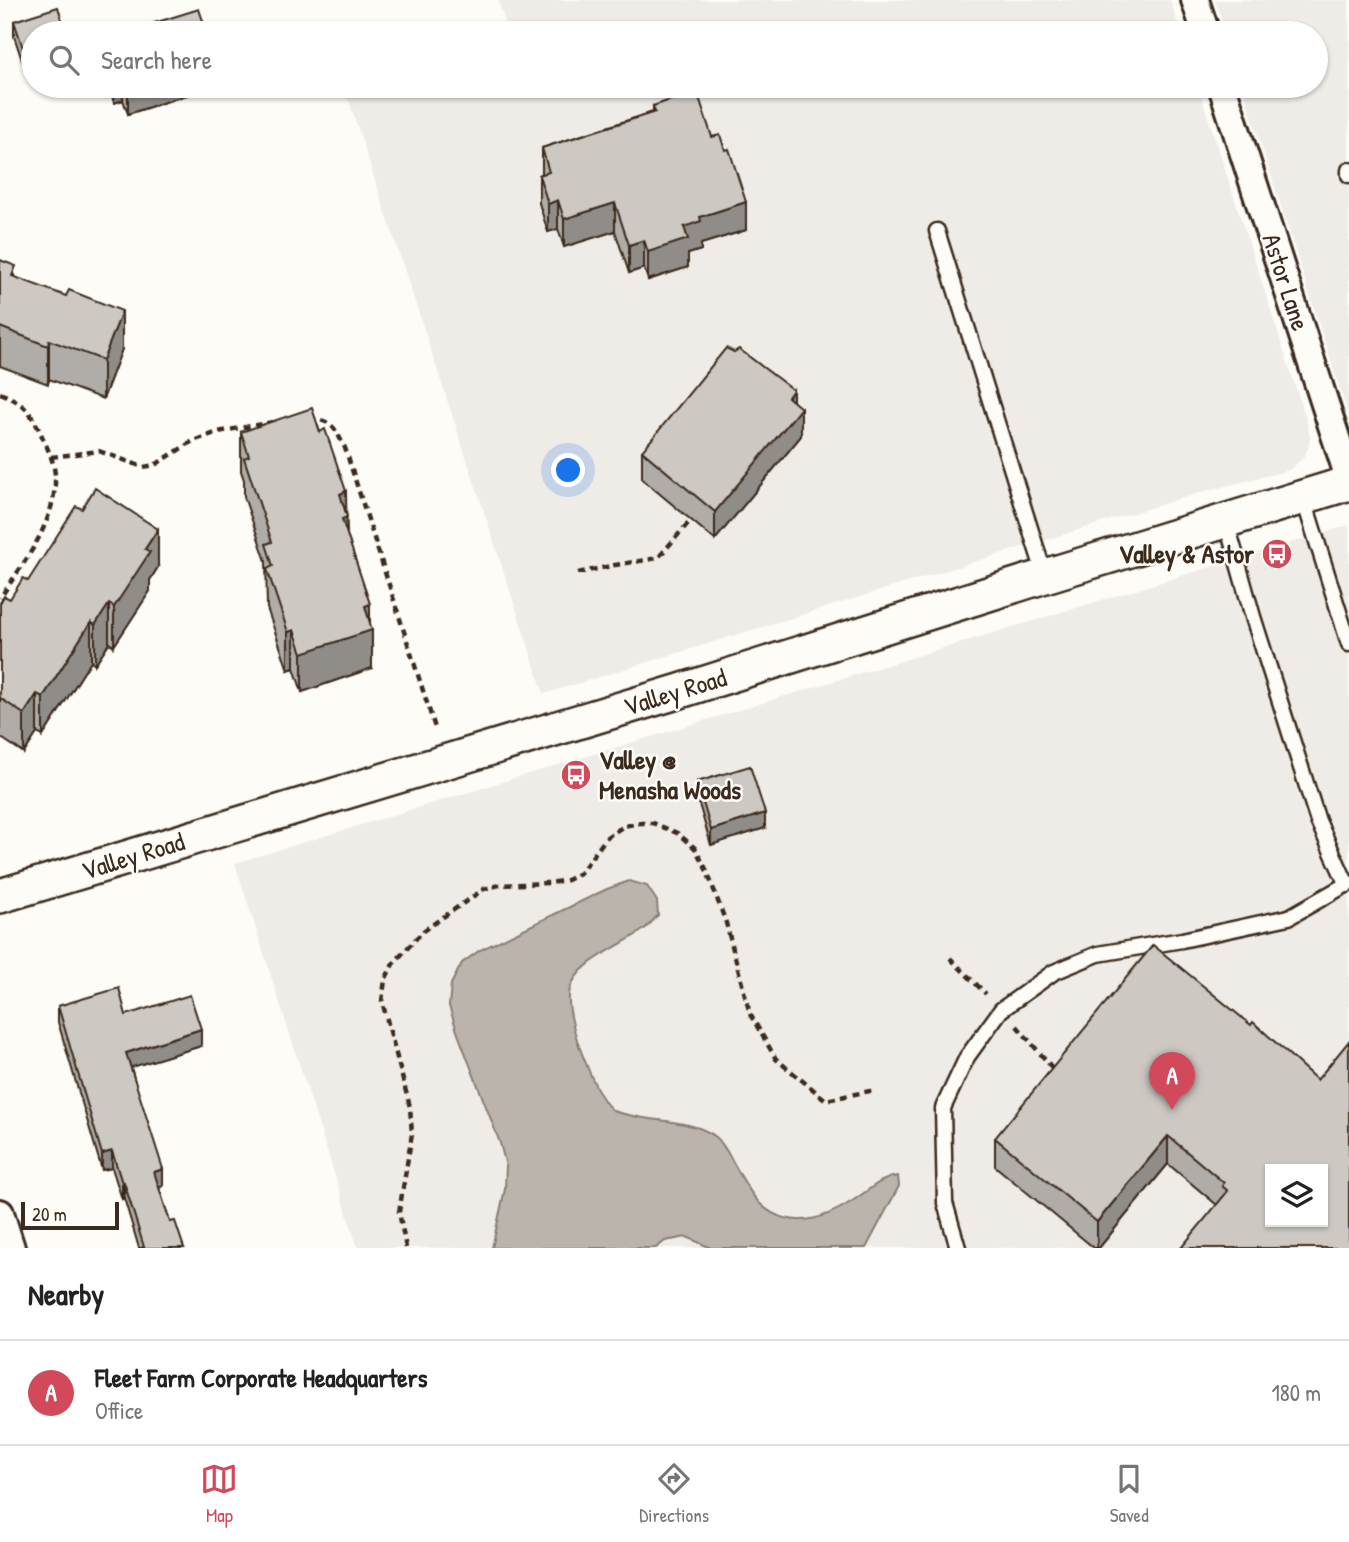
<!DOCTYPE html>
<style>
:root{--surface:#fff;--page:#f6f6f6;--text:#222;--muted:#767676;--line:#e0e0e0;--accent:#d1495b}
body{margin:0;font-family:"Patrick Hand",sans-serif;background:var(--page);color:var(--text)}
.controls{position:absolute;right:21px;bottom:21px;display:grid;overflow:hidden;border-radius:0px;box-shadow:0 2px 5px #0004}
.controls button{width:63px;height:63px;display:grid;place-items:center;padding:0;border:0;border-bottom:2px solid var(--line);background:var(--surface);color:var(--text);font:35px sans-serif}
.scale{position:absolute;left:21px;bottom:18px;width:98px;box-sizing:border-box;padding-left:7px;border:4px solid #3b2a1e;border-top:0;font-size:19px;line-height:24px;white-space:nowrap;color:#3b2a1e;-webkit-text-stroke:5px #fdfcf7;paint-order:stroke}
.you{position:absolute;left:569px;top:471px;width:24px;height:24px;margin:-18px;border:5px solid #fff;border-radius:50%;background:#1a73e8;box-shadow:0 0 0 10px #1a73e833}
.badge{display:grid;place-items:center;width:46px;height:46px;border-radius:50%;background:var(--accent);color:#fff;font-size:23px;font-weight:700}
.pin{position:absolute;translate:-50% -58px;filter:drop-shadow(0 2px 4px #0008)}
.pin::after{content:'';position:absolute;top:37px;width:24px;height:21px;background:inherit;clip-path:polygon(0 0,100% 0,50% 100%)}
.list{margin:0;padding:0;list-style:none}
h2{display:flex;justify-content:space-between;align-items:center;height:91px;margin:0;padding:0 28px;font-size:30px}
h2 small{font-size:23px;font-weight:400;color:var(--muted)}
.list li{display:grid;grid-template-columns:46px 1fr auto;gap:21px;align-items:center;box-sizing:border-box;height:105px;padding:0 28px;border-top:2px solid var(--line)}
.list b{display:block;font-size:26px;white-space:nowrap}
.list p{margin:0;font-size:23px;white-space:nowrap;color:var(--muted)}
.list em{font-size:23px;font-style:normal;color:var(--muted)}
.icon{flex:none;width:38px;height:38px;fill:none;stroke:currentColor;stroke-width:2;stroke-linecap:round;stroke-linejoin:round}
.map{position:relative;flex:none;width:1349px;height:1248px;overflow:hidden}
.search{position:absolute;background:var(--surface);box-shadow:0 2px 5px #0004;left:21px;right:21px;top:21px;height:77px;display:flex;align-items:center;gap:18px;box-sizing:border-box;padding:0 24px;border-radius:38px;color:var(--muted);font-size:26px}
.sheet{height:196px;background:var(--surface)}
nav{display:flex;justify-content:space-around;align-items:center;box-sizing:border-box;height:98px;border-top:2px solid var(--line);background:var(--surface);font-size:19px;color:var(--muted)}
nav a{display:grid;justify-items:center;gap:4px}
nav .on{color:var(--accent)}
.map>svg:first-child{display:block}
.built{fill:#efece7;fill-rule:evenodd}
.water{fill:#bbb4ad;stroke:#887d74;stroke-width:2}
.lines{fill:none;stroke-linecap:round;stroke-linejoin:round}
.service-casing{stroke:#3b2a1e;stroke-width:19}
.minor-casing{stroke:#3b2a1e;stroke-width:32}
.tertiary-casing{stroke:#3b2a1e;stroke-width:38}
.path{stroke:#3b2a1e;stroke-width:4.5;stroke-dasharray:7 5;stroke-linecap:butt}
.service{stroke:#fdfcf7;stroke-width:14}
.minor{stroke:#fdfcf7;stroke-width:26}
.tertiary{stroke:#fdfcf7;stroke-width:33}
.wall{fill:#b0aca7;stroke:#3b2a1e;stroke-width:2}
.shaded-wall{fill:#908c88;stroke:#3b2a1e;stroke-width:2}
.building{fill:#cdc8c2;stroke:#3b2a1e;stroke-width:2;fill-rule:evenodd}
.labels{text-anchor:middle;stroke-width:5;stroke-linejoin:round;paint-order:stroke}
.street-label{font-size:26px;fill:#3b2a1e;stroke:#fdfcf7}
.poi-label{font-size:26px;font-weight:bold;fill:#3b2a1e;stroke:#fdfcf7;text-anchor:end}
</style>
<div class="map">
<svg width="1349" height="1248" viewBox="0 0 1349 1248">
<rect width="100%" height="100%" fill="#fdfcf7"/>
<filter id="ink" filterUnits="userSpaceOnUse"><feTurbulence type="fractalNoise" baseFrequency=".0143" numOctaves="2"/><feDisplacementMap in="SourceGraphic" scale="14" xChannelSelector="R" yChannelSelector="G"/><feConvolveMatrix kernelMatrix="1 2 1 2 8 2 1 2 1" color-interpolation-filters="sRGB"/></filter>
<g filter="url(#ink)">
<g class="built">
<path d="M498,0H1170L1181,33H465L505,22Z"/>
<path d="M1215,0H1349V417L1242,86H1316V33H1226Z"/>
<path d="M344,86H1198L1306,419L1310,437L1308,448L1303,458L1289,470L1278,473L1202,492L544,694Z"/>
<path d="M1349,525V1248H358L235,863ZM1270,1169H1323V1222H1270Z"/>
</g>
<path class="water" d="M629,881L647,886L657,901L658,915C653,920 649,926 643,930C622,946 578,961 570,989C565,1006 578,1045 585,1061C590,1074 602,1104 614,1111C618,1113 625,1114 629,1115C656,1122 694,1120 716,1137C720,1140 723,1146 726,1150C745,1180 755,1218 798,1220C821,1221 843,1208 861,1195C874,1186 882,1178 898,1176L899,1186L866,1248H711L687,1237L665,1241L656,1248H492L505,1189L506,1166L500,1143L458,1034L449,1006L451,984L462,963L480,950L607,889Z"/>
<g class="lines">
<g class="service-casing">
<g id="service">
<path d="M1349,170V175"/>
<path d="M937,231L1045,576"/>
<path d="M1303,497L1349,644"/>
<path d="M1226,521L1253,617L1318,821L1347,885"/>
<path d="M958,1248L945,1203L943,1108L967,1057L1001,1010L1054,972L1098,954L1182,940L1289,917L1349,883"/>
</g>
</g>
<g class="minor-casing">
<g id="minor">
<path d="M1195,0L1206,33"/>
<path d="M1222,86L1349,478"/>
<path d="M0,1213L11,1248"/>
</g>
</g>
<g class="tertiary-casing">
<path id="tertiary" d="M0,896L677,692L1045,576L1349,483"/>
</g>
<g class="path">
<path d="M0,393C23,402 31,412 41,434C47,447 54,461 55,475C57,522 24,562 0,598"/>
<path d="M309,419C333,419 335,429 345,448L436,731"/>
<path d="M51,457L99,451L143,467L155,465L193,441L218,432L273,422"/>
<path d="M578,573L615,565L658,558L691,520"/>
<path d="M950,958L986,994"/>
<path d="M1017,1026L1054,1070"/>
<path d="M406,1248L399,1212L412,1134L410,1107L382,1001L385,980L393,964L423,931L484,889L499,885L550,883L567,880L580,873L607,837L624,826L639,823H653L677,833L695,848L707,871L726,923L750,1014L776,1059L826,1100L875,1090"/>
</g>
<use href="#service" class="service"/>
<use href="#minor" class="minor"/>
<use href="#tertiary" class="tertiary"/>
</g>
<g class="wall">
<path d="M14,21L33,33V67L25,69L14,36Z"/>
<path d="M109,86H208V88L128,114L123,100L114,103Z"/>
<path d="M653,106L712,137L746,230L701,244V250L688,254V267L648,280L644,268L629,273L615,231L564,247L558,229L548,232L539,203V175L542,174V148L653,112Z"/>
<path d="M0,260L16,277L122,349L103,399L49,379L48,384L0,366Z"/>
<path d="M793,401L801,436L715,540L642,479V451Z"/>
<path d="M241,432L346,513L347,535L370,624L372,668L302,692L294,668L288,670L267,608L266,561L244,497V480L241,471Z"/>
<path d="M158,567L150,580V591L114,646L109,643L95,664L91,661L43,736L37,733L24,753L0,737V603L10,599L28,581Z"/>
<path d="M697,782L765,828L711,845L697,797Z"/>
<path d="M58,1006L126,1015L201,1046L131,1067L163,1186L159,1187L170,1222L184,1248H139L124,1198L122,1199L112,1168L102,1170L58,1022Z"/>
<path d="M1317,1080L1217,1205L1168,1164L1099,1248H1094L995,1166V1138Z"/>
</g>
<g class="shaded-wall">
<path d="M33,52V67L25,69V54Z"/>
<path d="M114,86H123V100L114,103Z"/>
<path d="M147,86H208V88L128,114V92Z"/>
<path d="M558,200V229L548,232V204Z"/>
<path d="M746,202V230L701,244V250L688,254V267L648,280V252L700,217Z"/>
<path d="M615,203V231L564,247V219Z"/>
<path d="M644,240V268L629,273V245Z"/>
<path d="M122,311V349L103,399V360Z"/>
<path d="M49,340V379L48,384V346Z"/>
<path d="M793,390V417L801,408V436L715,540V512Z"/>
<path d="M346,491L347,556L342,558L340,494Z"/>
<path d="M158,529V567L150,580V591L114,646V607L145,549Z"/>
<path d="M109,604V643L95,664V625Z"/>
<path d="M370,604V630H372V668L302,692V653L365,606Z"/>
<path d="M91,622V661L43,736V697Z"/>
<path d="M294,630V668L288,670V632Z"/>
<path d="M37,694V733L24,753V714Z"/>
<path d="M765,813V828L711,845V830Z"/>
<path d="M201,1029V1046L126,1069V1053Z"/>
<path d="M1168,1136V1164L1099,1248H1097V1222Z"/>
<path d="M112,1151V1168L102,1170V1154Z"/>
<path d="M163,1169V1186L154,1189V1172Z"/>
<path d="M124,1182V1198L122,1199V1183Z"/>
</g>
<g class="building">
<path d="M58,7L66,33H33V52L25,54L14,21Z"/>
<path d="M199,9L207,33H122Z"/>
<path d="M126,86H147L128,92Z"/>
<path d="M697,91L712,137L720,135L725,150L729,149L746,202L700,217L701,221L684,227L688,239L648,252L644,240L629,245L615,203L564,219L558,200L548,204L539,175L549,172L542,148L655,112L653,106Z"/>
<path d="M0,260L16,266L12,276L66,296L69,290L122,311L103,360L49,340L48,346L0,327Z"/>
<path d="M726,348L734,352L739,349L793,390L788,397L801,408L715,512L642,451Z"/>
<path d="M312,408L320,432L325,429L346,491L340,494L347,517L342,519L370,604L365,606L372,630L302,653L294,630L288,632L267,569L273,566L266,544L272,542L244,458L249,456L241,432Z"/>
<path d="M95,488L158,529L145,549L150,552L114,607L109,604L95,625L91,622L43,697L37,694L24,714L0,698V603L4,596L10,599L23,578L28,581L76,506L82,509Z"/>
<path d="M750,766L765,813L711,830L697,782Z"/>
<path d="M1153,945L1251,1025L1253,1022L1317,1080L1349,1041V1248H1181L1228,1191L1222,1186L1224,1183L1168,1136L1097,1222L995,1138ZM1270,1169H1323V1222H1270Z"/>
<path d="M119,988L126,1015L190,995L201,1029L126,1053L163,1169L154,1172L170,1222L175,1221L184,1248H141L144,1247L124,1182L122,1183L112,1151L102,1154L58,1006Z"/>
</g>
</g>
<defs>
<g id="bus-disc" transform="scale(1.575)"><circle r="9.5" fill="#d1495b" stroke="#fdfcf7"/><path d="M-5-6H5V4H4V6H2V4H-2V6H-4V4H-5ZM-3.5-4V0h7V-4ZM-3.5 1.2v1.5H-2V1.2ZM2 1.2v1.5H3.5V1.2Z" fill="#fff"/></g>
</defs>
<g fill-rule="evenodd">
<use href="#bus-disc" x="1277" y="554"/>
<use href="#bus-disc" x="576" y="775"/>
</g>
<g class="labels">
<g class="street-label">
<text transform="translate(1286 282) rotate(72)" y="9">Astor Lane</text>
<text transform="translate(675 692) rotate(-17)" y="9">Valley Road</text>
<text transform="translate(133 856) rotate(-17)" y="9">Valley Road</text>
</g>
<g class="poi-label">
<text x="1254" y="563">Valley &amp; Astor</text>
<text x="599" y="769" text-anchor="start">Valley @<tspan x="599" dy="30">Menasha Woods</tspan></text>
</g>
</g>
</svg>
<div class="controls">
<button><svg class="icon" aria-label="layers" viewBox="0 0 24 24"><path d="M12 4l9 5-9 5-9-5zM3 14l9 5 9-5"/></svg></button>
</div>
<div class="scale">20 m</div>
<div class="you"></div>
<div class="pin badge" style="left:1172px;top:1110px">A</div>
<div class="search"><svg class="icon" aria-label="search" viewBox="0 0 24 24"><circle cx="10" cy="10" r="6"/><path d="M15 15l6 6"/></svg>Search here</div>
</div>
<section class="sheet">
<h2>Nearby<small></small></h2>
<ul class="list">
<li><span class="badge">A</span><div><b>Fleet Farm Corporate Headquarters</b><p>Office</p></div><em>180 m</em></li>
</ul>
</section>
<nav>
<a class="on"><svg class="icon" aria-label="map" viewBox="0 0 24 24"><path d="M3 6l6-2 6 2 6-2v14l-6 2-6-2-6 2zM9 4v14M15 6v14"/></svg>Map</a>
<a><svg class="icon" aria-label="directions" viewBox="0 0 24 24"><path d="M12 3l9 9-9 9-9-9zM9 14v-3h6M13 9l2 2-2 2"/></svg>Directions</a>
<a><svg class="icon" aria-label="saved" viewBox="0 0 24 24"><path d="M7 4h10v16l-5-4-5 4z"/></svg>Saved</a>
</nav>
